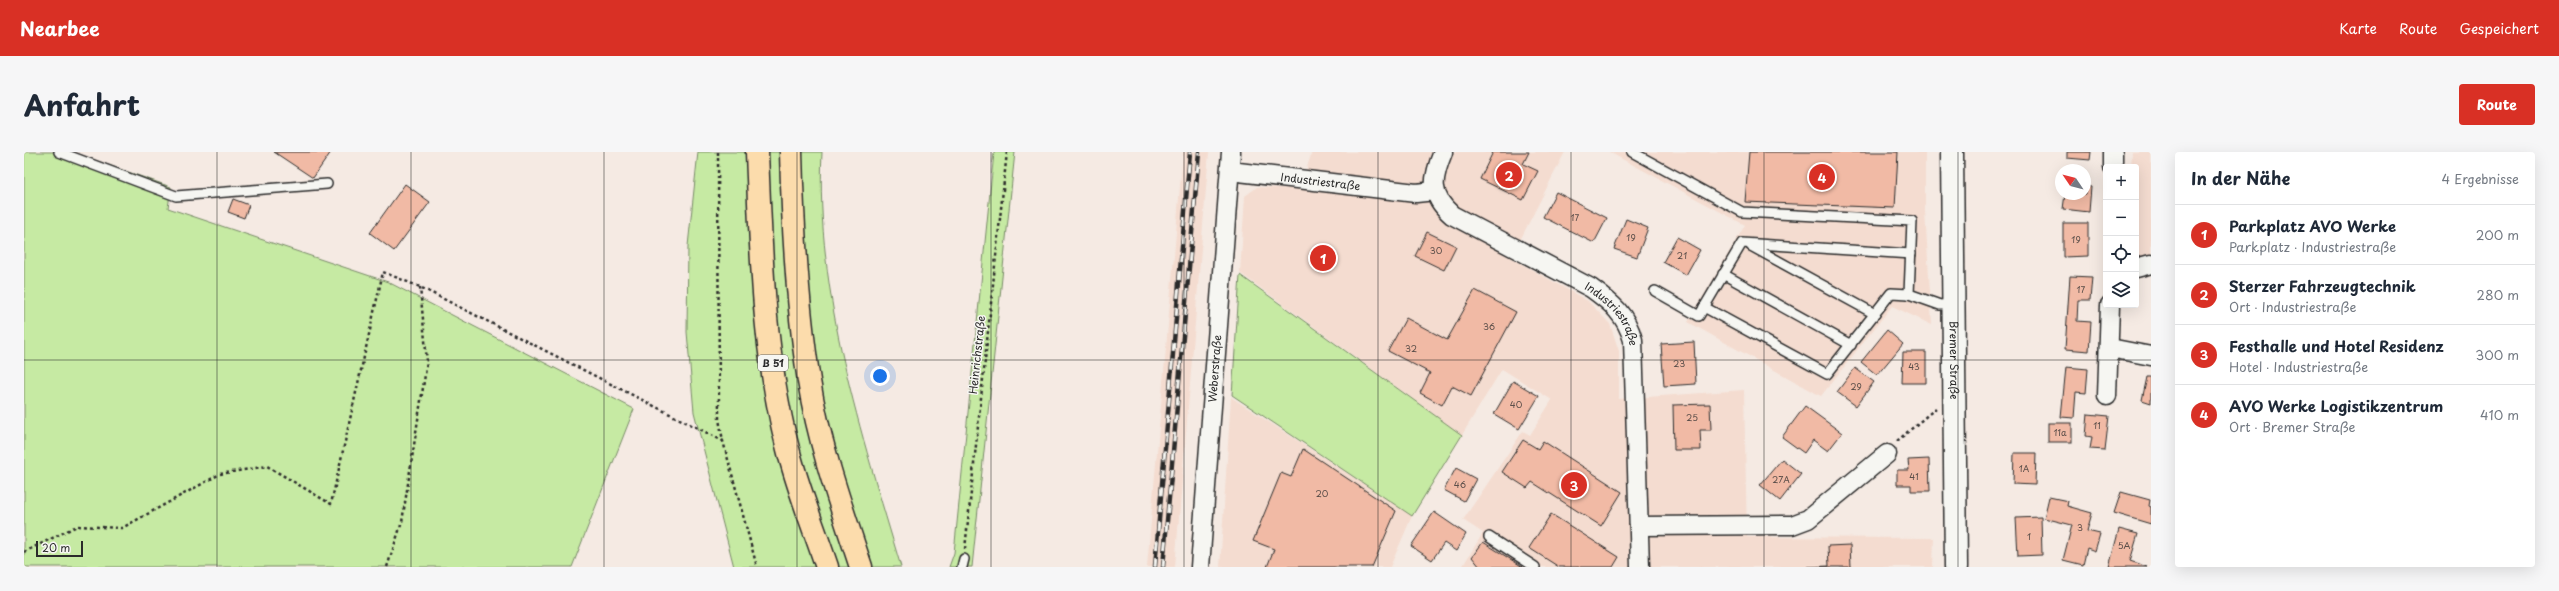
<!DOCTYPE html>
<html lang="de">
<meta charset="utf-8">
<style>
:root{--surface:#fff;--page:#f6f6f7;--text:#1f2937;--muted:#747a83;--line:#e0e1e3;--accent:#d93025}
body{margin:0;font-family:"Playpen Sans",sans-serif;background:var(--page);color:var(--text)}
.controls{position:absolute;right:12px;top:12px;display:grid;overflow:hidden;border-radius:4px;box-shadow:0 4px 16px #0002}
.controls button{width:36px;height:36px;display:grid;place-items:center;padding:0;border:0;border-bottom:1px solid var(--line);background:var(--surface);color:var(--text);font:20px sans-serif}
.compass{position:absolute;left:2031px;top:12px;width:36px;height:36px;border-radius:50%;background:var(--surface);box-shadow:0 4px 16px #0002;rotate:305deg}
.scale{position:absolute;left:12px;bottom:10px;width:47px;box-sizing:border-box;padding-left:4px;border:2px solid #2b2b2b;border-top:0;font-size:11px;line-height:14px;white-space:nowrap;color:#2b2b2b;-webkit-text-stroke:3px #f6f6f2;paint-order:stroke}
.you{position:absolute;left:856px;top:224px;width:14px;height:14px;margin:-10px;border:3px solid #fff;border-radius:50%;background:#1a73e8;box-shadow:0 0 0 6px #1a73e833}
.badge{display:grid;place-items:center;width:26px;height:26px;border-radius:50%;background:var(--accent);color:#fff;font-size:13px;font-weight:700}
.pin{position:absolute;translate:-50% -50%;border:2px solid #fff;box-shadow:0 1px 4px #0006}
.list{margin:0;padding:0;list-style:none}
h2{display:flex;justify-content:space-between;align-items:center;height:52px;margin:0;padding:0 16px;font-size:17px}
h2 small{font-size:13px;font-weight:400;color:var(--muted)}
.list li{display:grid;grid-template-columns:26px 1fr auto;gap:12px;align-items:center;box-sizing:border-box;height:60px;padding:0 16px;border-top:1px solid var(--line)}
.list b{display:block;font-size:15px;white-space:nowrap}
.list p{margin:0;font-size:13px;white-space:nowrap;color:var(--muted)}
.list em{font-size:13px;font-style:normal;color:var(--muted)}
.icon{flex:none;width:22px;height:22px;fill:none;stroke:currentColor;stroke-width:2;stroke-linecap:round;stroke-linejoin:round}
.map{position:relative;flex:none;width:2127px;height:415px;overflow:hidden;border-radius:4px}
header{display:flex;align-items:center;gap:24px;box-sizing:border-box;height:56px;padding:0 20px;background:var(--accent);color:#fff}
header strong{font-size:19px}
nav{display:flex;gap:22px;margin-inline-start:auto;font-size:14px}
.intro{display:flex;align-items:center;justify-content:space-between;box-sizing:border-box;height:96px;padding:0 24px}
h1{margin:0;font-size:28px}
.button{padding:10px 18px;border-radius:4px;background:var(--accent);color:#fff;font-size:14px;font-weight:700}
main{display:flex;gap:24px;padding:0 24px}
aside{flex:1;background:var(--surface);border-radius:4px;box-shadow:0 4px 16px #0002}
.map>svg:first-child{display:block}
.built{fill:#f4dcd0}
.green{fill:#c6eaa3;stroke:#788a67}
.building{fill:#f1baa5;stroke:#2b2b2b}
.lines{fill:none;stroke-linecap:round;stroke-linejoin:round}
.service-casing{stroke:#2b2b2b;stroke-width:12}
.minor-casing{stroke:#2b2b2b;stroke-width:21}
.tertiary-casing{stroke:#2b2b2b;stroke-width:25}
.trunk-casing{stroke:#2b2b2b;stroke-width:25}
.path{stroke:#2b2b2b;stroke-width:2.5;stroke-dasharray:3 3;stroke-linecap:butt}
.service{stroke:#f6f6f2;stroke-width:9}
.minor{stroke:#f6f6f2;stroke-width:18}
.tertiary{stroke:#f6f6f2;stroke-width:22}
.trunk{stroke:#fcdcac;stroke-width:22}
.rail-casing{stroke:#2b2b2b;stroke-width:4.5}
.rail{stroke:#f6f6f2;stroke-width:3;stroke-dasharray:9;stroke-linecap:butt}
.grid{fill:none;stroke:#2b2b2b;stroke-width:1;stroke-opacity:0.55}
.labels{text-anchor:middle;stroke-width:3;stroke-linejoin:round;paint-order:stroke}
.number-label{font-size:9px;fill:#5c4f4a}
.shield{fill:#f6f6f2;stroke:#686867;stroke-width:1}
.shield-label{font-size:10px;font-weight:bold;fill:#2b2b2b}
.street-label{font-size:11px;fill:#2b2b2b;stroke:#f6f6f2}
</style>
<header>
<strong>Nearbee</strong>
<nav><a>Karte</a><a>Route</a><a>Gespeichert</a></nav>
</header>
<div class="intro"><h1>Anfahrt</h1><a class="button">Route</a></div>
<main>
<div class="map">
<svg width="2127" height="415" viewBox="0 0 2127 415">
<rect width="100%" height="100%" fill="#f5eae3"/>
<filter id="ink" filterUnits="userSpaceOnUse"><feTurbulence type="fractalNoise" baseFrequency=".025" numOctaves="2"/><feDisplacementMap in="SourceGraphic" scale="8" xChannelSelector="R" yChannelSelector="G"/><feConvolveMatrix kernelMatrix="1 2 1 2 8 2 1 2 1" color-interpolation-filters="sRGB"/></filter>
<g filter="url(#ink)">
<g class="built">
<path d="M1159,0H1185L1151,415H1123Z"/>
<path d="M1288,0H1541L1487,106L1564,149L1586,172L1595,199V247L1720,238L1723,385L1910,386L1909,415H1438L1459,381L1439,368L1499,279L1506,283L1528,248L1478,217L1438,283L1216,121L1221,44L1233,35L1276,37Z"/>
<path d="M1585,0H1901V59L1908,173L1868,154L1797,244L1664,170L1721,73Z"/>
<path d="M2108,0H2127V106L2112,111V15H2107Z"/>
<path d="M1207,245L1388,364L1366,415H1196Z"/>
</g>
<g class="green">
<path d="M0,0H47L147,35L144,56L364,130L610,257L548,415H0Z"/>
<path d="M674,0H798C791,142 837,280 877,415H710L670,260L663,180L664,94Z"/>
<path d="M970,0H991L948,415H925L930,401Z"/>
<path d="M1216,123L1438,283L1388,364L1208,243Z"/>
</g>
<g class="building">
<path d="M250,0H307L289,26Z"/>
<path d="M1469,0H1505L1499,12L1514,19L1499,48L1456,27Z"/>
<path d="M1725,0H1874L1871,56L1721,50Z"/>
<path d="M2043,0H2067L2066,8L2043,6Z"/>
<path d="M381,32L406,50L370,99L346,81Z"/>
<path d="M2061,34L2067,35L2065,60L2039,57L2041,42H2061Z"/>
<path d="M1532,40L1583,66L1570,91L1519,65Z"/>
<path d="M209,47L225,53L220,66L204,60Z"/>
<path d="M1602,67L1624,76L1613,105L1590,97Z"/>
<path d="M2039,71H2064V104L2039,105Z"/>
<path d="M1403,80L1432,94L1420,118L1391,104Z"/>
<path d="M1653,85L1676,98L1662,123L1639,110Z"/>
<path d="M2046,124L2068,125L2066,148H2054L2053,169L2067,170L2065,199L2041,197Z"/>
<path d="M1451,138L1492,160L1447,244L1428,234L1418,253L1396,241L1406,221L1364,199L1382,166L1423,188Z"/>
<path d="M1863,178L1879,192L1853,223L1837,210Z"/>
<path d="M1670,190L1672,232L1640,234L1637,192Z"/>
<path d="M1879,200H1902V231H1878Z"/>
<path d="M2042,215L2064,217L2062,241L2052,240L2050,266L2037,265Z"/>
<path d="M1831,216L1850,230L1832,254L1813,240Z"/>
<path d="M2123,225H2127V251L2118,248Z"/>
<path d="M1489,229L1515,244L1495,277L1470,262Z"/>
<path d="M1686,252L1687,278H1676L1677,298H1650L1649,253Z"/>
<path d="M1781,254L1818,281L1804,299L1789,288L1780,301L1758,285Z"/>
<path d="M2064,262L2085,264L2081,298L2066,297L2068,285L2062,284Z"/>
<rect x="2024" y="271" width="24" height="19"/>
<path d="M1499,288L1514,297L1519,289L1598,340L1577,374L1508,330L1503,336L1478,320Z"/>
<path d="M1279,297L1372,359L1348,415H1243L1250,397L1229,389L1257,321L1267,325Z"/>
<path d="M1990,301H2012L2011,333L1989,332Z"/>
<path d="M1758,307L1777,322L1756,349L1736,333Z"/>
<path d="M1905,307L1906,339H1887V333H1873V318H1885L1884,308Z"/>
<path d="M1432,316L1452,327L1440,349L1420,338Z"/>
<path d="M2097,340L2126,348L2125,354L2127,355V372L2090,361Z"/>
<path d="M2025,345L2044,349L2043,354L2068,361L2063,379L2076,382L2071,399L2063,396L2059,413L2039,408L2048,373L2020,366Z"/>
<path d="M1410,360L1442,382L1432,399L1420,391L1408,408L1387,394Z"/>
<path d="M1527,362L1595,405L1589,415H1535L1505,396Z"/>
<path d="M2017,365L2018,403L1994,404L1992,366Z"/>
<path d="M2095,377L2114,382L2106,409L2123,415H2085Z"/>
<path d="M1459,390L1499,415H1456L1448,405Z"/>
<path d="M1826,393L1827,415H1783L1805,414L1804,394Z"/>
</g>
<g class="lines">
<g class="service-casing">
<g id="service">
<path d="M35,0L152,44L303,32"/>
<path d="M1608,0L1718,60L1888,69L1885,142L1916,153L1930,152"/>
<path d="M1727,94L1851,162"/>
<path d="M1699,122L1827,193"/>
<path d="M1631,139L1675,164L1718,91L1887,102"/>
<path d="M1680,155L1803,222L1867,141L1885,142"/>
<path d="M1465,385L1511,415"/>
<path d="M938,415L940,407"/>
</g>
</g>
<g class="minor-casing">
<g id="minor">
<path id="s1" d="M1419,0C1408,27 1405,43 1428,63L1567,136C1588,151 1602,163 1609,188L1616,415"/>
<path d="M2089,15V0"/>
<path id="s2" d="M1206,19L1392,41L1411,39"/>
<path d="M2112,116L2127,112"/>
<path d="M2086,196L2127,204"/>
<path d="M2083,244L2086,153"/>
<path d="M1615,374L1768,373L1784,367L1863,302"/>
<path id="s3" d="M1176,415L1207,0"/>
</g>
</g>
<g class="tertiary-casing">
<g id="tertiary">
<path id="s4" d="M1928,0L1932,415"/>
</g>
</g>
<g class="trunk-casing">
<g id="trunk">
<path d="M733,0C737,99 739,201 764,297C774,337 790,376 803,415"/>
<path d="M767,0C769,77 773,153 785,229C795,292 817,354 837,415"/>
</g>
</g>
<g class="path">
<path d="M694,0L695,267L699,289L733,415"/>
<path d="M1873,289L1912,256"/>
<path d="M941,397L983,0"/>
<path d="M0,400L53,374L98,376L196,322L243,314L307,352L359,120L396,135L699,289"/>
<path d="M363,415L378,370L403,210L396,135"/>
</g>
<use href="#service" class="service"/>
<use href="#minor" class="minor"/>
<use href="#tertiary" class="tertiary"/>
<use href="#trunk" class="trunk"/>
<g class="rail-casing">
<g id="rail">
<path d="M1131,415L1166,0"/>
<path d="M1139,415L1175,0"/>
</g>
</g>
<use href="#rail" class="rail"/>
</g>
</g>
<path class="grid" d="M193,0V415M387,0V415M580,0V415M773,0V415M967,0V415M1160,0V415M1354,0V415M1547,0V415M1740,0V415M1934,0V415M0,208H2127"/>
<g class="labels">
<g class="number-label">
<text x="1551" y="69">17</text>
<text x="1607" y="89">19</text>
<text x="2052" y="91">19</text>
<text x="1412" y="102">30</text>
<text x="1658" y="107">21</text>
<text x="2057" y="141">17</text>
<text x="1465" y="178">36</text>
<text x="1387" y="200">32</text>
<text x="1655" y="215">23</text>
<text x="1890" y="218">43</text>
<text x="1832" y="238">29</text>
<text x="1492" y="256">40</text>
<text x="1668" y="269">25</text>
<text x="2073" y="277">11</text>
<text x="2036" y="284">11a</text>
<text x="2000" y="320">1A</text>
<text x="1890" y="328">41</text>
<text x="1757" y="331">27A</text>
<text x="1436" y="336">46</text>
<text x="1298" y="345">20</text>
<text x="2056" y="379">3</text>
<text x="2005" y="388">1</text>
<text x="2100" y="397">5A</text>
</g>
<rect class="shield" x="734" y="203" width="30" height="16" rx="3"/>
<g class="shield-label">
<text x="749" y="215">B 51</text>
</g>
<g class="street-label">
<text dy="4" stroke="none"><textPath href="#s2" startOffset="91">Industriestraße</textPath></text>
<text dy="4" stroke="none"><textPath href="#s1" startOffset="261">Industriestraße</textPath></text>
<text transform="translate(953 203) rotate(-84)" y="4">Heinrichstraße</text>
<text dy="4" stroke="none"><textPath href="#s4" startOffset="208">Bremer Straße</textPath></text>
<text dy="4" stroke="none"><textPath href="#s3" startOffset="199">Weberstraße</textPath></text>
</g>
</g>
</svg>
<div class="controls">
<button>+</button>
<button>−</button>
<button><svg class="icon" aria-label="locate" viewBox="0 0 24 24"><circle cx="12" cy="12" r="6"/><path d="M12 2v4M12 18v4M2 12h4M18 12h4"/></svg></button>
<button><svg class="icon" aria-label="layers" viewBox="0 0 24 24"><path d="M12 4l9 5-9 5-9-5zM3 14l9 5 9-5"/></svg></button>
</div>
<svg class="compass" viewBox="-18 -18 36 36"><path d="M0-13l5 13h-10z" fill="#e53935"/><path d="M0 13l5-13h-10z" fill="#747a83"/></svg>
<div class="scale">20 m</div>
<div class="you"></div>
<div class="pin badge" style="left:1299px;top:106px">1</div>
<div class="pin badge" style="left:1485px;top:23px">2</div>
<div class="pin badge" style="left:1550px;top:333px">3</div>
<div class="pin badge" style="left:1798px;top:25px">4</div>
</div>
<aside>
<h2>In der Nähe<small>4 Ergebnisse</small></h2>
<ul class="list">
<li><span class="badge">1</span><div><b>Parkplatz AVO Werke</b><p>Parkplatz · Industriestraße</p></div><em>200 m</em></li>
<li><span class="badge">2</span><div><b>Sterzer Fahrzeugtechnik</b><p>Ort · Industriestraße</p></div><em>280 m</em></li>
<li><span class="badge">3</span><div><b>Festhalle und Hotel Residenz</b><p>Hotel · Industriestraße</p></div><em>300 m</em></li>
<li><span class="badge">4</span><div><b>AVO Werke Logistikzentrum</b><p>Ort · Bremer Straße</p></div><em>410 m</em></li>
</ul>
</aside>
</main>
